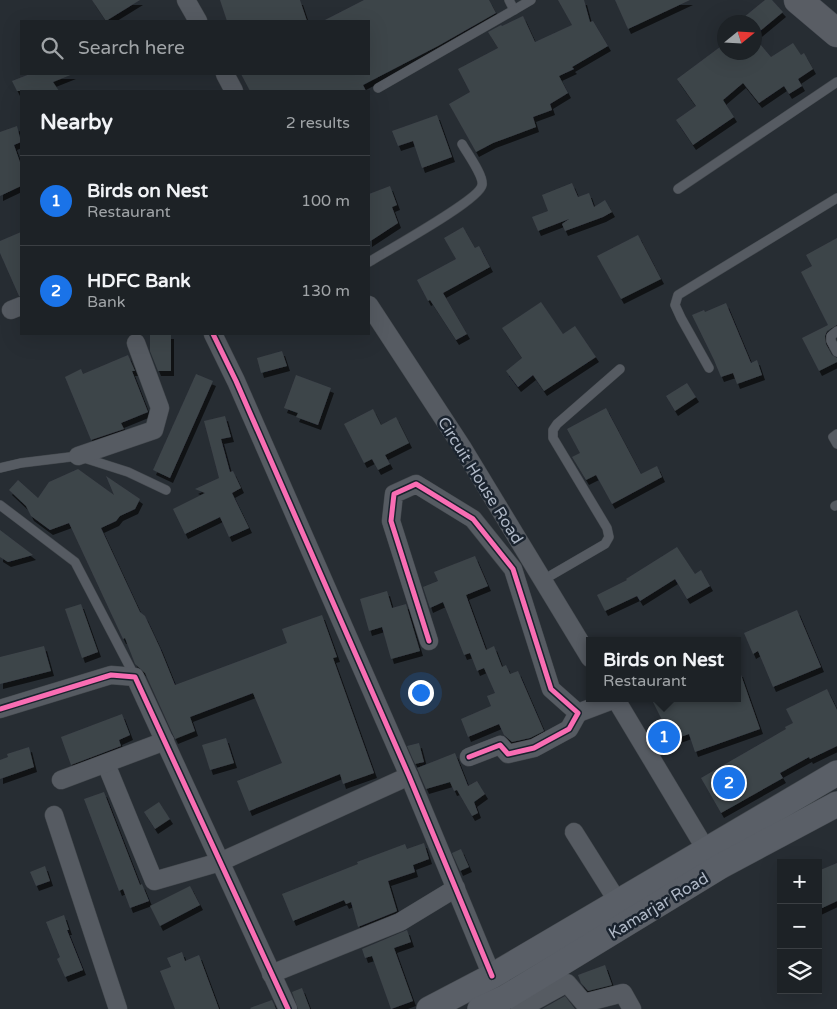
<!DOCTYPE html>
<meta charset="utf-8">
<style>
:root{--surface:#1d2226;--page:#2a2f32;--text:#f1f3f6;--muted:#a0a4a7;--line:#3b3f43;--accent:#1a73e8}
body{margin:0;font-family:"Varela Round",sans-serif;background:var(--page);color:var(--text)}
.controls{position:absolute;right:15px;bottom:15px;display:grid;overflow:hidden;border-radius:0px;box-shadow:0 5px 20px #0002}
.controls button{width:45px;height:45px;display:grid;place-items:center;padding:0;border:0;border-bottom:1px solid var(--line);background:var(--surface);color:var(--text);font:25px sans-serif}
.compass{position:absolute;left:717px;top:15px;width:45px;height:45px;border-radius:50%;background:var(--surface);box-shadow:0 5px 20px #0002;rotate:72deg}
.you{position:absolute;left:420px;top:692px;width:18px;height:18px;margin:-12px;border:4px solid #fff;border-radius:50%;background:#1a73e8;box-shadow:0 0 0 8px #1a73e833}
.badge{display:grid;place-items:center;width:32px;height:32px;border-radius:50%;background:var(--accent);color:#fff;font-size:16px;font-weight:700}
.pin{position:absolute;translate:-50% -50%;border:2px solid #fff;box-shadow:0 1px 5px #0006}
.popup{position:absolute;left:586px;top:637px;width:155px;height:65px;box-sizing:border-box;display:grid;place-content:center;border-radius:0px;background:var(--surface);filter:drop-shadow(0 1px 4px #0005);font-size:16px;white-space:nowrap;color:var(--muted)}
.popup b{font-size:19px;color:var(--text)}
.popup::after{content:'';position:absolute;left:50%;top:100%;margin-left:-10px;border:10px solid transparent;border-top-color:var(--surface)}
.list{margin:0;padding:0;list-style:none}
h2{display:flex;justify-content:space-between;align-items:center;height:65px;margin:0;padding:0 20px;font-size:21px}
h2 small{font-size:16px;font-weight:400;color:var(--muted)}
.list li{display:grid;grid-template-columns:32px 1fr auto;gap:15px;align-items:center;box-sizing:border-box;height:90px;padding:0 20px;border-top:1px solid var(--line)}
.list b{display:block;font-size:19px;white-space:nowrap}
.list p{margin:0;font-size:16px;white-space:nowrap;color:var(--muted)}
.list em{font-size:16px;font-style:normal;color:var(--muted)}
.icon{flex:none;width:28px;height:28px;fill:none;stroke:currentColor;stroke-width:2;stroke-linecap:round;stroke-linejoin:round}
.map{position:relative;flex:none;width:837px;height:1009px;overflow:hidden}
.search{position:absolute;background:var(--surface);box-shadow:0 5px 20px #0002;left:20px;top:20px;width:350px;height:55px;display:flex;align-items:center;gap:12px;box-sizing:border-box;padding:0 18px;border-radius:0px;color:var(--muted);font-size:19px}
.panel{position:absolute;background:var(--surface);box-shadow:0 5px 20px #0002;left:20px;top:90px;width:350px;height:245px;border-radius:0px}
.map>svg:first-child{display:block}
.building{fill:#3e444a;filter:url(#shadow)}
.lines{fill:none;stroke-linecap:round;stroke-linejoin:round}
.service-casing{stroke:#44494e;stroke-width:10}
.minor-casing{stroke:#44494e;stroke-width:19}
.secondary-casing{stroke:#44494e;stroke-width:26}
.primary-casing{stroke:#444950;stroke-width:29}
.service{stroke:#565b62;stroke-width:9}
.minor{stroke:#565b62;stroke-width:18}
.secondary{stroke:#5a5f67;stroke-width:25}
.primary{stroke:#595d64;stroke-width:28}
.cycleway-casing{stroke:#1a232e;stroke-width:8}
.cycleway{stroke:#f96db3;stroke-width:5}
.labels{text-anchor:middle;stroke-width:5;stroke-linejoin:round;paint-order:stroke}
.street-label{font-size:16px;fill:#afb8c6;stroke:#1a232e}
</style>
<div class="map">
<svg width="837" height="1009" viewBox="0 0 837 1009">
<defs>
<filter id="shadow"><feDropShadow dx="3" dy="5" stdDeviation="0" flood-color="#0009"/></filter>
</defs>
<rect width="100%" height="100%" fill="#272d33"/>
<g class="building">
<path d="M92,0H140L106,21Z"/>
<path d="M220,0H300L307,21H227Z"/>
<path d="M364,0H489L496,13L438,46L363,85L366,91H250L241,74H369V21H323Z"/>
<path d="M558,0H584L590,22L593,21L608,46L572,67L574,69L559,76L568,93L550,104L552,110L533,117L536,127L493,143L476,152L449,104L470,92L458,69L498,48L488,32L501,25L502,26L523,16L535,42L572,25Z"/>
<path d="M615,0H690L628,29Z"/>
<path d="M765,0H772L783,12L754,36V22H738Z"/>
<path d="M754,37L771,57L793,43L801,55L804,53L813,69L798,79L802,86L789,94L784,86L759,103L743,83L723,100L734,117L693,145L676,120L696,106L677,79L724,44V52H754Z"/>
<path d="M30,74H73L53,82L59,91H17L12,81Z"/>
<path d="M437,115L452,157L422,168L413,141L398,146L392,131Z"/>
<path d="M17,126L21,142L14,145L21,165V186L0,196V132Z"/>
<path d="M572,183L578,197L589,193L594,207L605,200L612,212L603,217L565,231L562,224L569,219L538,231L532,217L548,211L542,195Z"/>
<path d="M390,186L397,205L392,207L398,223L369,242V194Z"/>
<path d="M463,227L475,248L479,246L490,267L443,293L467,334L456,340L430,300L428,301L417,280L456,259L444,238Z"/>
<path d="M21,232V296H19L0,253V241Z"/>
<path d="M638,235L661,279L621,299L597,256Z"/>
<path d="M837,238V325L827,331L825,336L826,344L832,355L837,358V362L819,371L802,338L828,325L801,272L812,266L806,255Z"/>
<path d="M541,302L563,334L575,326L596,357L544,391L533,375L518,387L506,371L522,358L502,328Z"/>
<path d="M726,303L751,363L757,360L762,375L737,384L733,373L721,377L714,360L692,315L704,310L705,312Z"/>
<path d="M150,334H171V371H158L150,351Z"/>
<path d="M282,351L287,366L261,373L257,358Z"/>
<path d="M128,355L135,371H132L148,412L121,423L124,429L91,440L65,377L81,369L83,374Z"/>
<path d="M196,374L213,381L170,478L153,470Z"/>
<path d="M296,375L331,388L318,425L296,417L298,413L284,408Z"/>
<path d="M687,383L696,397L675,411L666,396Z"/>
<path d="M606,408L641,474L657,466L662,477L612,504L596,475L586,480L572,457L580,453L567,429Z"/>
<path d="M373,409L381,425L396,417L409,443L385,455L390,464L378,470L372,459L364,463L344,424Z"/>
<path d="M225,416L231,437L221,439L230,472L233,471L241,488L232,493L249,528L229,537L220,517L185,534L173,509L205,493L195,489L219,478L204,421Z"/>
<path d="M78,469L114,495L106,476L140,499L135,509L120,516L116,521L101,528L140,612L145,616L160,648L175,685L287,643L282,629L322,615L337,657L333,658L374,773L343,784L340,774L249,811L237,781L282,763L253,693L190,717L195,731L175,739L145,673L135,664L125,638L123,639L69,523L50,530L31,516L26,506L9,490L18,480L38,498L49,482Z"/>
<path d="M0,530L33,555L8,562L0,557Z"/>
<path d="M677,547L695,574L701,570L710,586L687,599L675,579L640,601L637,596L605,611L597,595L627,580L626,579Z"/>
<path d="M475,556L488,586L466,595L486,650L494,646L502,667L506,665L510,674L518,671L544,731L530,738L512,742L504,735L499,724L468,737L461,719L491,706L487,696L495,693L484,668L477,671L470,653L464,655L443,602L430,608L423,587L438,581L434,572Z"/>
<path d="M387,591L392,608L406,604L420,651L391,659L382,627L369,631L360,599Z"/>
<path d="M81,604L98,652L82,658L65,609Z"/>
<path d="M797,610L821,667L773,687L758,651L753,654L744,633Z"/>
<path d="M44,646L51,671L0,684V657Z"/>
<path d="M740,672L760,729L695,752L689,734L672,740L665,721L663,722L651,698H738V673Z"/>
<path d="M827,689L837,710V746L810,759L809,757L780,773L783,778L721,813L701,778L786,729L785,727L793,723L786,709Z"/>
<path d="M122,714L130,735L119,740L121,746L71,765L61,737Z"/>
<path d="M226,738L234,763L210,770L202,745Z"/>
<path d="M419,743L424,762L415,764L407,746Z"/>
<path d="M29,747L34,767L0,779V760L8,757L7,754Z"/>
<path d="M455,753L468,786L477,781L485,794L474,802L478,813L472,816L457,790L454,791L450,782L426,789L417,768Z"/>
<path d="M104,792L140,885L142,884L149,901L130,908L123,889L119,891L84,799Z"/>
<path d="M159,802L170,819L155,829L144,812Z"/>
<path d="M424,843L429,859L413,865L415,872L388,881L397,911L395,912L358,927L351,902L346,904L344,900L293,921L282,894L358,864L357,862L405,844L407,849Z"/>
<path d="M461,849L469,867L460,871L452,853Z"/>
<path d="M837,863V901L818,910V871Z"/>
<path d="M45,866L50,881L36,886L30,872Z"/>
<path d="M190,886L200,905L160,926L150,906Z"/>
<path d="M64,915L69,930H67L83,970L65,977L57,959L60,957L46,922Z"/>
<path d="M407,930L411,942L394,948L413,1001L391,1009L372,956L365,958L362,949Z"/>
<path d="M182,952L185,961L199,955L219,1009H175L160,971L171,967L167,958Z"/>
<path d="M605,965L612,985L588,991L581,983L578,975Z"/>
<path d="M302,988L310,1009H298L292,992Z"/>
<path d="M565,996L575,1009H542Z"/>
<path d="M272,1000L276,1009H251L250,1008Z"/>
</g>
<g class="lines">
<g class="service-casing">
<g id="service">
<path d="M509,0L514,10L531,0"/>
<path d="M378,88L514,10"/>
<path d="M678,189L837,82"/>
<path d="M369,262C386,251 480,200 482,185C484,176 467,153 462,144"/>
<path d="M837,331L831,336V341L837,352"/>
<path d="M709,368L681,318L675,305L678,295L837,198"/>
<path d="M837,434L833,437L837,444"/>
<path d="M0,468L21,463L78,456L128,472L166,490"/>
<path d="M0,505L75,562L135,677"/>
<path d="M835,506L837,505"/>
<path d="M543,580L605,544L609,537L607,528L553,438V430L557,424L620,369"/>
</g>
</g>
<g class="minor-casing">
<g id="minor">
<path d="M186,0L198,21"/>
<path d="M225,74L234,91"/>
<path d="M369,305L462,447L590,658"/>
<path d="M11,310L21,306"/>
<path d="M213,334L236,381L409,776L492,976"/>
<path d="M78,456L154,430L160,408L136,343"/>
<path d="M429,641L391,521L394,494L416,484L473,519L513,569L551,689L578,713L569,729L534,748L508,754L500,745L469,757"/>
<path d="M615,698L711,858"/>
<path d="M0,709L111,675L135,677L288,1009"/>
<path d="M578,713L615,699"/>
<path d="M106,764L154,881L220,862L409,776"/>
<path d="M61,780L165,741"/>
<path d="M54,815L118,1009"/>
<path d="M574,832L618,902"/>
<path d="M271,974L400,922L456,888"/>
<path d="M520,1009L567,983L584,1003L623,993L632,1009"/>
</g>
</g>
<g class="secondary-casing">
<g id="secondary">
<path d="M429,1009L492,976L837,773"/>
<path d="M480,1009L506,997L721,866L837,804"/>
</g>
</g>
<g class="primary-casing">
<path id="primary" d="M798,0L837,33"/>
</g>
<use href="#service" class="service"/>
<use href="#minor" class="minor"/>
<use href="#secondary" class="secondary"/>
<use href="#primary" class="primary"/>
<g class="cycleway-casing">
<g id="cycleway">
<path d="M213,334L236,381L409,776L492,976"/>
<path d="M429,641L391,521L394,494L416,484L473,519L513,569L551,689L578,713L569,729L534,748L508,754L500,745L469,757"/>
<path d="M0,709L111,675L135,677L288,1009"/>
</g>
</g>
<use href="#cycleway" class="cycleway"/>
</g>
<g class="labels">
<g class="street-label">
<text transform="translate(481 480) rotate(58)" y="6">Circuit House Road</text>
<text transform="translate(658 905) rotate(-31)" y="6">Kamarjar Road</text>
</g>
</g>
</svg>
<div class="controls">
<button>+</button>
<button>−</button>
<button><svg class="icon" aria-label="layers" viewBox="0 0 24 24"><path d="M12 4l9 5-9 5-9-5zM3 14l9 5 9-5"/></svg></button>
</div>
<svg class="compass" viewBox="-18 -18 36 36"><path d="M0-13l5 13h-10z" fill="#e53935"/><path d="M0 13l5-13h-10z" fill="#a0a4a7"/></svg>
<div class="you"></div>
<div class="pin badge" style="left:664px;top:737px">1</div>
<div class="popup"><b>Birds on Nest</b>Restaurant</div>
<div class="pin badge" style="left:729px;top:783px">2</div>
<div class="search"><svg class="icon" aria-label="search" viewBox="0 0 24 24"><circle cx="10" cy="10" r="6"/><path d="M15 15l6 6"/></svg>Search here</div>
<section class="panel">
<h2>Nearby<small>2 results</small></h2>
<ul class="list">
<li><span class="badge">1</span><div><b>Birds on Nest</b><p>Restaurant</p></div><em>100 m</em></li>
<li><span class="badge">2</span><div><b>HDFC Bank</b><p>Bank</p></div><em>130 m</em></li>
</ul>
</section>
</div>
